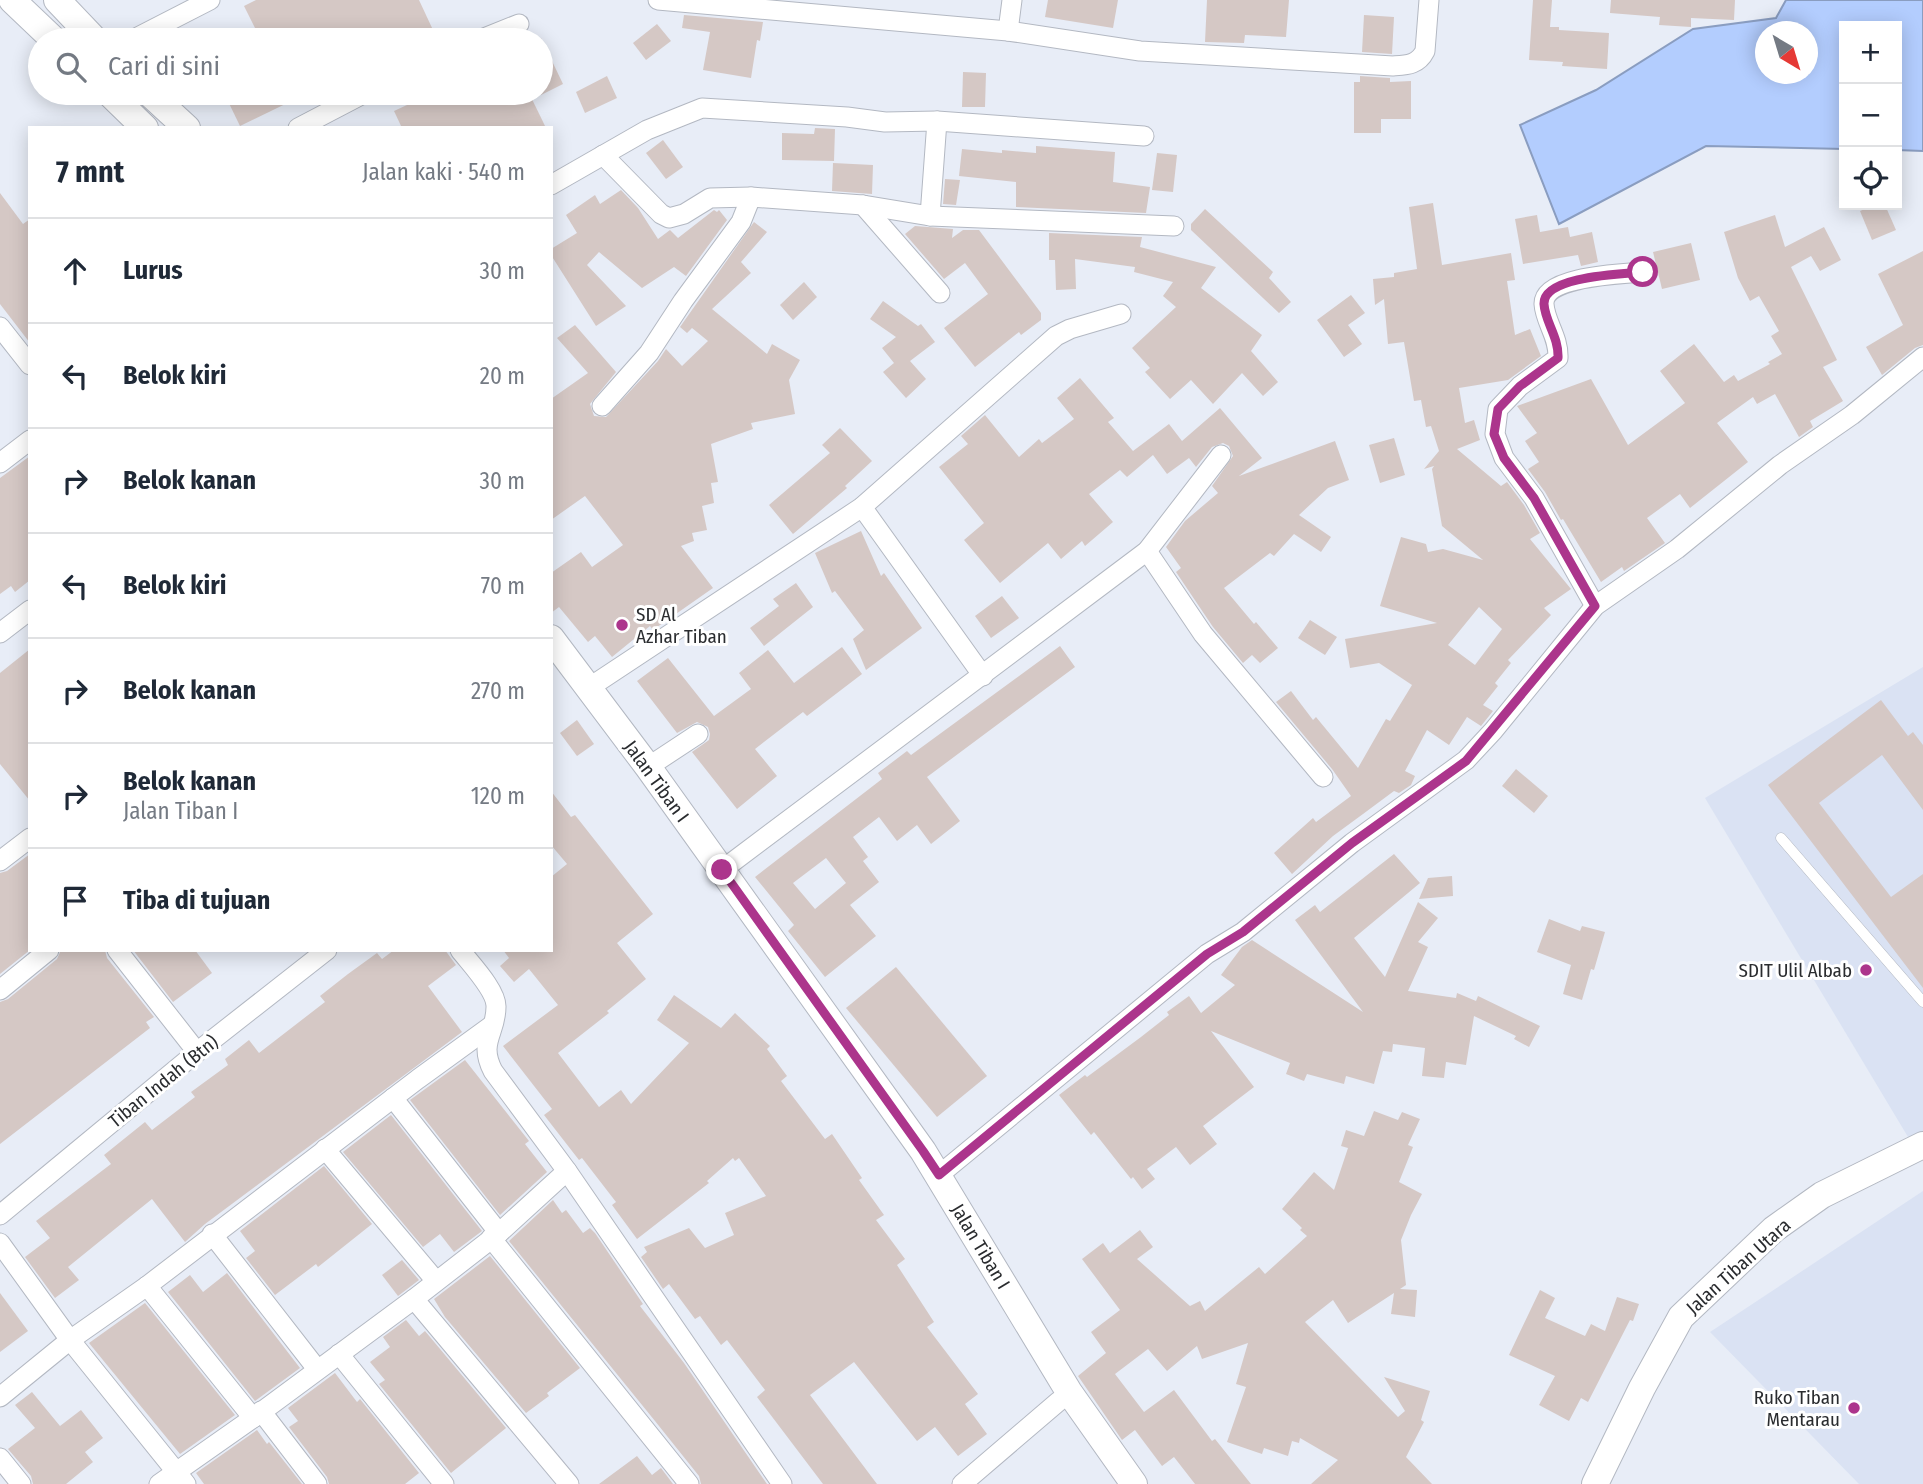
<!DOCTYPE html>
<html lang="id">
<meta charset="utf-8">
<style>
:root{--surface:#fff;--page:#f6f6f7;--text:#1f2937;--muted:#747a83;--line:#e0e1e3}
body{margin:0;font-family:"Fira Sans Condensed",sans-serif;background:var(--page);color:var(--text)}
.controls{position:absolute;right:21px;top:21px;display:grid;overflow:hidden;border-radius:0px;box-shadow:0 4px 18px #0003}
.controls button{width:63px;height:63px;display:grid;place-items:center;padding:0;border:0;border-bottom:2px solid var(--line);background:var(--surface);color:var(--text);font:35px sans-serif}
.compass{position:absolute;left:1755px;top:21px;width:63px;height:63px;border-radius:50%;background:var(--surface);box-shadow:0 4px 18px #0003;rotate:142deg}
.stop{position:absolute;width:21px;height:21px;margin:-16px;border:5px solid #ac358c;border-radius:50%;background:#fff}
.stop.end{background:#ac358c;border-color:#fff;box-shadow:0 2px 7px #0008}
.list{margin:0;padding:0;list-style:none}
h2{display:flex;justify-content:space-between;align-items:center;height:91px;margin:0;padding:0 28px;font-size:30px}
h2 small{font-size:23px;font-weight:400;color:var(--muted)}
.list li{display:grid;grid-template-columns:46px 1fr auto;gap:21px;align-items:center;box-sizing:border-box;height:105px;padding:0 28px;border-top:2px solid var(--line)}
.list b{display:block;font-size:26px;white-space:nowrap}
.list p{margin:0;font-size:23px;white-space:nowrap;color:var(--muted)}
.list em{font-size:23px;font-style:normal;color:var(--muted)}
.icon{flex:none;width:38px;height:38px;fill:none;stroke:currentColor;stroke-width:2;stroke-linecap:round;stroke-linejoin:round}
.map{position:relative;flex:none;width:1923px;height:1484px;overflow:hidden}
.search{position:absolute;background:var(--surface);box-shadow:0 4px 18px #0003;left:28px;top:28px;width:525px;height:77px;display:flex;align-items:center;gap:18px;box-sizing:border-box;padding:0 24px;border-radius:38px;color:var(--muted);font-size:26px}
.panel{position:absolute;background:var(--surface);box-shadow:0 4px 18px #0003;left:28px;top:126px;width:525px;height:826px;border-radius:0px}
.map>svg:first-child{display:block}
.built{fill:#dae2f3}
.water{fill:#b3cdfe;stroke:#8a9dc0;stroke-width:2;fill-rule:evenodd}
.building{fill:#d5c8c5;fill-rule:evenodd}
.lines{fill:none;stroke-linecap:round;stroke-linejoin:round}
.lane-casing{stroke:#b3b8c2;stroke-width:11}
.street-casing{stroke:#b3b8c2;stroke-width:21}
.secondary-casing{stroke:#b3b8c2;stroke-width:28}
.lane{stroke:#fff;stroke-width:10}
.street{stroke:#fff;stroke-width:19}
.secondary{stroke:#fff;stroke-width:26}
.route{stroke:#ac358c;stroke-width:9}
.poi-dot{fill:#ac358c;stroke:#fff;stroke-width:2.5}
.labels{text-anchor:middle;stroke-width:6;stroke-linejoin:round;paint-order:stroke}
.poi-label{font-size:19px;fill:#2a2c2f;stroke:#fff;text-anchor:end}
.street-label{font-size:19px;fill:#2a2c2f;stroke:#fff}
</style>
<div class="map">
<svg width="1923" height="1484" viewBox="0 0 1923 1484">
<rect width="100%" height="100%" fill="#e8edf7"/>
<g class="built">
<path d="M1923,667V1142L1914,1147L1705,798Z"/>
<path d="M1923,1191V1484H1859L1710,1332Z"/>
</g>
<path class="water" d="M1786,0H1923V151L1897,150V26H1844V149L1706,146L1559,224L1520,125L1596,90L1693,29L1776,18ZM1766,32H1808V74H1766Z"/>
<g class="building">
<path d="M256,0H419L433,30L413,40H261L244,6Z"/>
<path d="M1048,0H1118L1113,28L1045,17Z"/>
<path d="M1207,0H1289L1286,37L1245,35L1244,43L1205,42Z"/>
<path d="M1533,0H1552L1550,27H1559V30L1609,33L1607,69L1562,66L1563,62L1529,60Z"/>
<path d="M1611,0H1735L1734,20L1691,18V27L1659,25L1660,17L1610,13Z"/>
<path d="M684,15L763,22L760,41L757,40L751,78L703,70L710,32L682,28Z"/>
<path d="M1364,15L1394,17L1392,54L1362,52Z"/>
<path d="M657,24L671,41L646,60L633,43Z"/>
<path d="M541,38L563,84L541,95Z"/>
<path d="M963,72L986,73L985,107H962Z"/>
<path d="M607,76L617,98L585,113L576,92Z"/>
<path d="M1360,76L1390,78V82L1411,81V119H1381V133H1354V82H1360Z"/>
<path d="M224,93H308L240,126Z"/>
<path d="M433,93H529L546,128H402L394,111Z"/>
<path d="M815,128L835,129L834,161L782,160V133L814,134Z"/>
<path d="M663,140L683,167L666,179L646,153Z"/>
<path d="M1036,146L1115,152L1113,182L1150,187L1146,213L1016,207V182L959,176L962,149L1002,153V150L1036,153Z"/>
<path d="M1157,153L1177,155L1173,192L1152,190Z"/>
<path d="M833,163L873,165L872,194L832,191Z"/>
<path d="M945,179L960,180L956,205L943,204Z"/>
<path d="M621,190L638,208L658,239L670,230L678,238L714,210L717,212L719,210L727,220L686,276L674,267L642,288L599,252L587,265L626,306L596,326L551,255V249L577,233L566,215L595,195L600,204Z"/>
<path d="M0,193L23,224L30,219V343L0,304Z"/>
<path d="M1433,203L1442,265L1511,253L1515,280L1507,281L1515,335L1530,329L1541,356L1508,380L1459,388L1465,423L1474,420L1480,440L1457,449L1501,486L1507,482L1524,505L1540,533L1530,539L1571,589L1544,608L1551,615L1508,660L1511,663L1495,683L1498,686L1483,705L1493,711L1481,726L1467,717L1449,745L1427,730L1405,771L1415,776L1411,785L1399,793L1394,791L1363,814L1333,836L1292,874L1274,853L1313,818L1316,822L1351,796L1332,769L1276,702L1291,691L1313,720L1316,717L1358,768L1386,719L1390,721L1412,685L1379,663L1350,668L1345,639L1437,623L1380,606L1401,537L1426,544L1428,552L1443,549L1483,560L1442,526L1432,469L1434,466L1424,469L1439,451L1431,426L1426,427L1421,400L1414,401L1404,342L1388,344L1384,299L1375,305L1373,279L1394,277V273L1417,269L1409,207ZM1479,607L1502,629L1475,665L1448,645Z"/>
<path d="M1875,205H1885L1896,230L1872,240L1860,211Z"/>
<path d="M1205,209L1273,272L1269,278L1291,302L1279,313L1191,230V224Z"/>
<path d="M1537,215L1540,232L1568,227L1570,237L1592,232L1598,262L1581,266L1578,255L1523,264L1515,219Z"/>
<path d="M1775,215L1785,247L1824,227L1841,260L1820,271L1811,256L1791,267L1837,360L1823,367L1843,401L1810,421L1813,427L1799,437L1775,394L1757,404L1753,397L1717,423L1748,462L1690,508L1680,494L1647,518L1665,543L1624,571L1622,567L1601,582L1563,519L1561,520L1545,492L1528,469L1539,462L1525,441L1537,433L1517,406L1591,379L1628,445L1685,403L1660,371L1694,344L1724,382L1734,375L1738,381L1770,364L1768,362L1782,354L1771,336L1779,331L1759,296L1750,301L1738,278L1724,232Z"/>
<path d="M754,222L767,232L741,262L751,273L712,309L767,354L772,344L800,360L789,380L795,414L751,423L753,429L711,444L718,482L711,483L714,503L702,506L707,530L692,533L694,541L681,546L713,588L653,630L650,626L612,657L595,636L588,642L559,607L551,613V573L581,552L592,567L623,545L585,496L551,520V399L588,373L557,338L575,325L616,372L590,404L594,416L606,417L658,361L666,349L682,366L708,341L692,328L687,333L680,327Z"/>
<path d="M915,226L953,229L952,238L963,230H979L1041,313V320L1021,335L1019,332L975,367L944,328L988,294L965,263L944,279L905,234Z"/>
<path d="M1049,233L1142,237L1140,247L1216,267L1201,288L1262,335L1251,351L1278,382L1263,396L1242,373L1213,404L1191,380L1170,399L1145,372L1150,368L1132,348L1176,307L1163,296L1173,282L1134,272L1135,267L1075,259L1076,289L1056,290L1055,260H1049Z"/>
<path d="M1691,243L1700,280L1662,289L1653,252Z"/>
<path d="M1923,251V345L1915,348L1882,375L1866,347L1903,325L1878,274Z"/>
<path d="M804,282L817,297L793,320L780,305Z"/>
<path d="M1351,295L1365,313L1348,325L1362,344L1344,357L1317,320Z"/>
<path d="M883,301L918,326L921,324L935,342L910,361L926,379L906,398L883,372L894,363L882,348L896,337L870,319Z"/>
<path d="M1080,378L1114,418L1108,422L1133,451L1169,424L1182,441L1220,408L1262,458L1239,476L1335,441L1349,480L1328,488L1299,515L1331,537L1321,552L1294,534L1274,556L1270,553L1224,588L1254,624L1256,622L1278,648L1260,663L1252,655L1243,663L1213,627L1176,572L1181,568L1166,547L1185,521L1218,493L1212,486L1233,456L1229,446L1223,443L1212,447L1196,467L1189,458L1167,474L1153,455L1127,477L1120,470L1089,494L1113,522L1085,546L1082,541L1061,559L1048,543L1000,583L964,540L984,523L939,467L968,444L961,436L985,415L1019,457L1039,439L1042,443L1074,419L1057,398Z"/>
<path d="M840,428L872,461L845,486L847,488L793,534L769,505L830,453L822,445Z"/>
<path d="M1394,438L1405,475L1380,483L1369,445Z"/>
<path d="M30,456V580L15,592L11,586L0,594V478Z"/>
<path d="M861,531L881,576L884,573L922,628L866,670L853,639L864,630L835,591L832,593L815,553Z"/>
<path d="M796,583L813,607L764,646L750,628L779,606L773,599Z"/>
<path d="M1002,596L1019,618L991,638L975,616Z"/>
<path d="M1310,620L1337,637L1325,655L1298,638Z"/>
<path d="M1060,646L1075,667L927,777L960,821L931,844L917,825L897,841L879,817L853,837L868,857L863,861L879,882L850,905L876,936L825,977L788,931L794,925L755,877L882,779L878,773L907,751L911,755ZM826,858L846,883L815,909L793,883Z"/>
<path d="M842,647L862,674L807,716L803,712L755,749L777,776L737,809L692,752L709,740L710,734L708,727L697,722L677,733L637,681L668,658L714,716L751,689L739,673L768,650L794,683Z"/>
<path d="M30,649V801L0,764V673Z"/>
<path d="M1881,700L1908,736L1913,732L1923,745V810L1882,755L1819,803L1891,897L1923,874V988L1768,785Z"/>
<path d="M577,720L594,744L577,756L560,733Z"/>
<path d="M1516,769L1548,796L1534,813L1502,786Z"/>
<path d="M551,791L571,817L575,815L653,914L617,943L646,979L607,1011L609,1013L558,1053L599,1107L621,1090L631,1104L689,1043L657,1020L674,995L721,1028L735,1013L770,1046L767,1049L787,1076L781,1081L825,1139L832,1134L862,1178L859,1180L884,1215L876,1220L905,1259L897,1265L934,1322L927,1327L978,1394L965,1404L987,1434L958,1456L935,1427L917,1441L854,1362L810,1395L877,1484H823L757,1397L765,1390L727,1340L721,1345L700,1316L695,1319L669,1284L663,1289L641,1257L647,1252L644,1247L689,1228L705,1248L734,1235L725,1213L766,1196L739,1158L735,1161L733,1158L707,1181L709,1183L637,1239L612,1205L616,1202L582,1158L579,1160L544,1115L552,1109L503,1046L558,1005L529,969L514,982L500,966L509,958L503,950H551V877L567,864L551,845Z"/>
<path d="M30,854V950L0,974V873L7,871Z"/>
<path d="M1394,854L1420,883L1354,938L1385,977L1418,902L1438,918L1418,942L1428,947L1408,991L1456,998L1457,993L1476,1001L1478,996L1540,1026L1529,1047L1514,1039L1516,1036L1474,1016L1466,1065L1446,1062L1444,1078L1422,1076L1425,1048L1393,1044L1392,1052L1383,1051L1374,1084L1346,1076L1344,1084L1307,1074L1304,1081L1286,1074L1290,1063L1211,1031L1254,1087L1203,1126L1217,1144L1190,1165L1176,1147L1147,1169L1155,1179L1142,1189L1133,1177L1131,1179L1094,1132L1091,1135L1059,1095L1085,1075L1087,1077L1141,1037L1169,1015L1167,1012L1189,996L1201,1013L1235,985L1221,975L1242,947L1252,940L1363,1012L1295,920L1315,905L1320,912Z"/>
<path d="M1452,876L1453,896L1419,899L1428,878Z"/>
<path d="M1549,919L1580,931L1582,926L1605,932L1594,970L1591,969L1582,1000L1563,994L1571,965L1537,952Z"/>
<path d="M61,950H105L107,958L154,1017L146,1022L150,1028L0,1144V1002L8,999L57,959Z"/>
<path d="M133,950H195L212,973L173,1002Z"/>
<path d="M394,950H445L456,965L428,986L462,1032L205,1224L185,1242L152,1199L68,1267L79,1280L55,1298L25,1257L50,1238L36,1221L111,1164L104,1155L145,1122L152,1130L195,1097L191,1092L228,1065L225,1059L249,1040L259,1053L325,1002L320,996L348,974L377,953L382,959Z"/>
<path d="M896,967L987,1076L937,1117L846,1008Z"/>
<path d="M465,1060L529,1141L525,1144L547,1172L500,1215L410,1100Z"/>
<path d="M1374,1111L1398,1120L1402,1112L1420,1119L1408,1145L1413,1147L1399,1182L1422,1194L1411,1215L1401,1240L1406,1285L1400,1289L1417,1290L1415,1317L1391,1314L1394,1293L1348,1323L1333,1300L1305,1322L1398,1417L1405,1411L1384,1377L1430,1391L1421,1420L1424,1422L1406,1457L1432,1484H1311L1338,1460L1300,1438L1299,1443L1292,1441L1288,1456L1264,1448L1262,1454L1227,1442L1246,1387L1236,1384L1248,1343L1202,1359L1197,1346L1167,1371L1148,1349L1115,1374L1144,1412L1174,1390L1212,1441L1215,1439L1251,1484H1195L1174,1457L1162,1466L1135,1430L1122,1440L1078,1376L1106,1353L1091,1332L1120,1310L1082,1259L1103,1243L1110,1253L1140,1230L1153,1247L1137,1259L1190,1306L1200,1301L1205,1311L1259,1267L1265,1274L1307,1236L1300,1230L1302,1228L1282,1209L1314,1172L1334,1190L1348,1148L1341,1146L1346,1130L1364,1136Z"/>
<path d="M391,1115L482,1231L454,1252L440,1234L423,1247L343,1152Z"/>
<path d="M324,1166L372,1224L318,1267L316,1264L275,1295L246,1258L255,1251L240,1231Z"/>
<path d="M553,1200L562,1213L566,1210L583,1233L590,1228L595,1233L643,1304L640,1306L684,1363L767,1484H701L699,1476L655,1421L509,1241Z"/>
<path d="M490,1256L580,1368L547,1393L549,1396L526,1413L445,1317L434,1299Z"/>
<path d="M402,1260L419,1280L398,1296L382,1275Z"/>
<path d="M227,1273L300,1368L255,1401L168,1292L190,1275L203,1292Z"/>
<path d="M1540,1290L1555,1298L1545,1318L1585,1336L1591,1324L1605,1331L1617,1297L1639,1304L1633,1321L1630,1320L1588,1402L1581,1398L1569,1421L1539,1405L1555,1376L1509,1355Z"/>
<path d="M0,1293L28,1331L0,1352Z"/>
<path d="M145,1303L235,1415L180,1454L89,1343Z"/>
<path d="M406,1320L419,1336L425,1331L506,1428L451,1473L379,1384L385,1380L370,1362L390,1347L383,1337Z"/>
<path d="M335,1373L357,1402L360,1399L419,1473L405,1484H329L327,1477L289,1427L298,1421L288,1408Z"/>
<path d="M32,1392L60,1426L81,1410L103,1438L85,1452L93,1462L66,1484H33L31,1476L8,1449L35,1428L15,1405Z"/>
<path d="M257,1430L267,1444L269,1442L302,1484H204L196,1473Z"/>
<path d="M637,1456L652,1475L661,1468L673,1484H599Z"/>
</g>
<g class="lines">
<g class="lane-casing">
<path id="lane" d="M1781,838L1923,1002"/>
</g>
<g class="street-casing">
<g id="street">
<path d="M658,0L1008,31L1140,51L1393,66C1407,65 1418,65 1425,51L1429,0"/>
<path d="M1008,31L1012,0"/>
<path d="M132,40L210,0"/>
<path d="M479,40L519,24"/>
<path d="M298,128L365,93"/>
<path d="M603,155L661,214L669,218L684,214L710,198L751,197L863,205L930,216L937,121"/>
<path d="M551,185L647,130L702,108L847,117L885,122L937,121L1144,136"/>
<path d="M863,205L940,293"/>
<path d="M930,216L1174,226"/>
<path d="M0,327L30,365"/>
<path d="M602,406L649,353L683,301L741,222L751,197"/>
<path d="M0,463L30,440"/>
<path d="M862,507L983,676"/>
<path d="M1147,551L1203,634L1323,777"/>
<path d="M1595,606L1534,498L1504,458L1495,434L1498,409L1520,386L1558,358C1559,337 1545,322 1544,304C1543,276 1623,274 1643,272"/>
<path d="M0,633L30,610"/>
<path d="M590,687L862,507L1056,336L1070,329L1121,314"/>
<path d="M648,767L698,734"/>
<path d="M0,861L30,838"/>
<path d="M722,870L1147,551L1221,455"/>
<path d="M117,950L197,1052"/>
<path d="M460,950C470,963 497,991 496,1007C496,1034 478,1042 493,1071L567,1171L782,1484"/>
<path d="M0,990L49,950"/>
<path d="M393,1098L499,1233"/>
<path d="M325,1149L436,1281"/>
<path d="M939,1175L1207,954L1243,932L1352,843L1466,760L1493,731L1595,606L1677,549L1780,465L1852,415L1923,357"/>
<path d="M0,1215L197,1052L327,950"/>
<path d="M212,1234L317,1369"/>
<path d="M491,1238L689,1484"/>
<path d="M0,1243L70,1340L186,1484"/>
<path d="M147,1286L253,1418"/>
<path d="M414,1299L569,1484"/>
<path d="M339,1354L444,1484"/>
<path d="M0,1397L70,1340L147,1286L418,1079L491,1026"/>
<path d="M261,1411L317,1484"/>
<path d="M0,1458L21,1484"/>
<path d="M159,1484L253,1418L414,1299L499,1233L567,1171"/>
<path d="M962,1484L1059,1401"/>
</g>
</g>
<g class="secondary-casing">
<g id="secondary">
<path d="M12,0L54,40"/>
<path d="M57,0L95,40"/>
<path d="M109,93L145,128"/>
<path d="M149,93L187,128"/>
<path d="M551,638L648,767L923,1151L1069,1392L1134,1484"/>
<path d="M1595,1484L1642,1388L1681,1317L1774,1229L1822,1195L1923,1145"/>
</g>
</g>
<use href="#lane" class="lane"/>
<use href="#street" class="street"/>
<use href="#secondary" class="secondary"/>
</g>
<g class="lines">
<path class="route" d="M722,870L923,1151L939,1175L1207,954L1243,932L1352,843L1466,761L1595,606L1534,498L1504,458L1494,434L1498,409L1520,386L1558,358C1559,337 1545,322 1544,304C1543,276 1623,274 1643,272"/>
</g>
<g class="poi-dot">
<circle cx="622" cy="625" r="7"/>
<circle cx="1866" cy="970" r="7"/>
<circle cx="1854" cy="1408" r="7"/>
</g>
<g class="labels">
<g class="poi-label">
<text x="636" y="621" text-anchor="start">SD Al<tspan x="636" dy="22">Azhar Tiban</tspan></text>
<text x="1852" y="977">SDIT Ulil Albab</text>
<text x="1840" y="1404">Ruko Tiban<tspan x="1840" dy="22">Mentarau</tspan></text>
</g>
<g class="street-label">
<text transform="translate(657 781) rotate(54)" y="7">Jalan Tiban I</text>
<text transform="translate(163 1081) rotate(-39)" y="7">Tiban Indah (Btn)</text>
<text transform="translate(981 1246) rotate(59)" y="7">Jalan Tiban I</text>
<text transform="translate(1738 1266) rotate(-42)" y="7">Jalan Tiban Utara</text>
</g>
</g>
</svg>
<div class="controls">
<button>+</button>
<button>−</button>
<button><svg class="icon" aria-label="locate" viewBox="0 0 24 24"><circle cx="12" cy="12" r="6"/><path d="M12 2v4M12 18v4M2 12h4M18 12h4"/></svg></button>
</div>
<svg class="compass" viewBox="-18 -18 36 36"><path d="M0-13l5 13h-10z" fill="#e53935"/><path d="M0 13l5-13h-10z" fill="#747a83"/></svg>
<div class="stop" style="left:1643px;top:272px"></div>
<div class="stop end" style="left:722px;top:870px"></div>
<div class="search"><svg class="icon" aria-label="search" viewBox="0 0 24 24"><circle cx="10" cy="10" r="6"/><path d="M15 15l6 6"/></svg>Cari di sini</div>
<section class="panel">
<h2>7 mnt<small>Jalan kaki · 540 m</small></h2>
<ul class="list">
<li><svg class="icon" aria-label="ahead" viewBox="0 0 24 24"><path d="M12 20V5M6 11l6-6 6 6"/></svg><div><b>Lurus</b></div><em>30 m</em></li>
<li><svg class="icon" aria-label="left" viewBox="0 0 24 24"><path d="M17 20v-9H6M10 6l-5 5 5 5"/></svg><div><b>Belok kiri</b></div><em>20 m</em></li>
<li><svg class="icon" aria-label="right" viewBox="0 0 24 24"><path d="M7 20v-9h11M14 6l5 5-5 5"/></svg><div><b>Belok kanan</b></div><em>30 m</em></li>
<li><svg class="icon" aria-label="left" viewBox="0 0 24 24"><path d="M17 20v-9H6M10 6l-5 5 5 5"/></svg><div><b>Belok kiri</b></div><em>70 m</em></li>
<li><svg class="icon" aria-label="right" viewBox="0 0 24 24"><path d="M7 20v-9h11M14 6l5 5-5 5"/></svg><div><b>Belok kanan</b></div><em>270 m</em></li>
<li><svg class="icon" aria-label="right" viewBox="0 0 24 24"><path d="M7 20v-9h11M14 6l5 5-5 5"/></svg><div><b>Belok kanan</b><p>Jalan Tiban I</p></div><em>120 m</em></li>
<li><svg class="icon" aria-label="arrive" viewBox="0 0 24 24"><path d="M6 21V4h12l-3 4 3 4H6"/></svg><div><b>Tiba di tujuan</b></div></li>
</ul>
</section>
</div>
